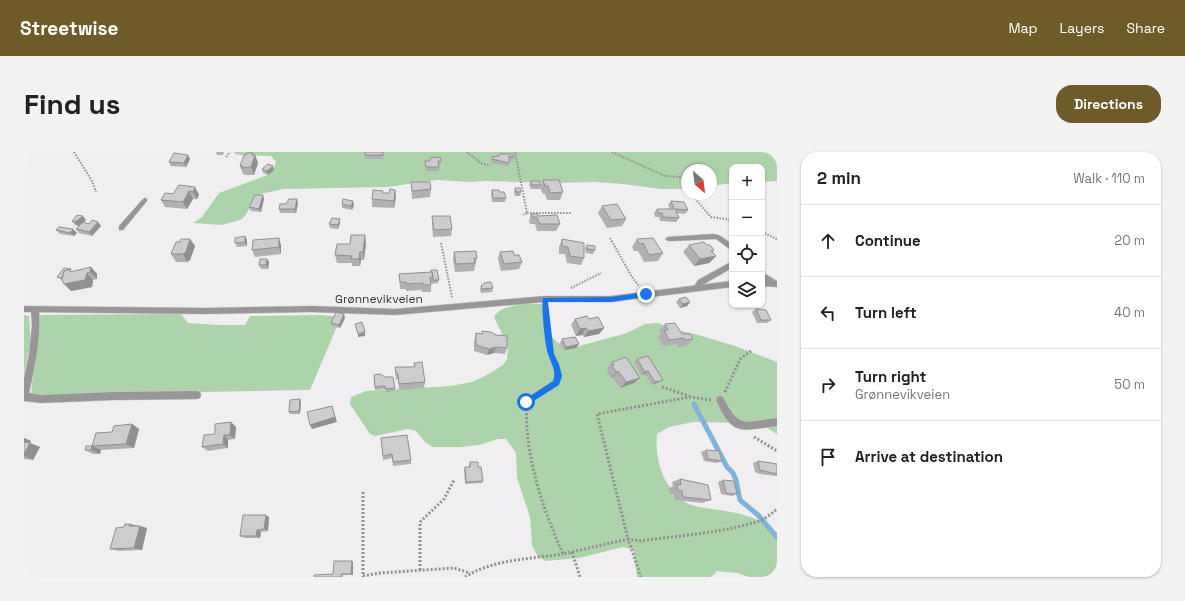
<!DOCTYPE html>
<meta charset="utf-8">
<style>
:root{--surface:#fff;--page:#f2f2f2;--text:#202124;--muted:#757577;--line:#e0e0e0;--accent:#6f5b2a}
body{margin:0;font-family:"Space Grotesk",sans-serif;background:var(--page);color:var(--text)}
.controls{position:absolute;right:12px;top:12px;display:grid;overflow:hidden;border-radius:8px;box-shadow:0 1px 3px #0004}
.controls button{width:36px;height:36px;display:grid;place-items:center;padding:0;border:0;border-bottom:1px solid var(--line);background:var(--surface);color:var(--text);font:20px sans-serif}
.compass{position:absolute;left:657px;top:12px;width:36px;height:36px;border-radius:50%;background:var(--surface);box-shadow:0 1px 3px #0004;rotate:152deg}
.stop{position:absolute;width:12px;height:12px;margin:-9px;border:3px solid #1a73e8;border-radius:50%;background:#fff}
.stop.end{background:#1a73e8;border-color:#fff;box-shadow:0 1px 4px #0008}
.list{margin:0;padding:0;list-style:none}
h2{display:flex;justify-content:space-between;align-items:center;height:52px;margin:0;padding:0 16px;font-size:17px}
h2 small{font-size:13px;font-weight:400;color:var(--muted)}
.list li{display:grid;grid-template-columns:26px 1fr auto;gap:12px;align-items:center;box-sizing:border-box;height:72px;padding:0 16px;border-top:1px solid var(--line)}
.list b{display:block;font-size:15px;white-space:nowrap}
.list p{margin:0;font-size:13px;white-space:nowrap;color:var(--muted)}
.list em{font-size:13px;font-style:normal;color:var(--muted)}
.icon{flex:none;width:22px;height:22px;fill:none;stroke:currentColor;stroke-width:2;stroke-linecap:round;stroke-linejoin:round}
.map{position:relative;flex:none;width:753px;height:425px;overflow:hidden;border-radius:16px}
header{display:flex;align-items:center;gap:24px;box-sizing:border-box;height:56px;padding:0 20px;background:var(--accent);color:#fff}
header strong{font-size:19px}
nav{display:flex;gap:22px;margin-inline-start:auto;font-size:14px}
.intro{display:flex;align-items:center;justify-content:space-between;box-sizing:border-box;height:96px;padding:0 24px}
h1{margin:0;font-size:28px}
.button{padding:10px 18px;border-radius:16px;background:var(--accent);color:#fff;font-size:14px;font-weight:700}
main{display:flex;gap:24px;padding:0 24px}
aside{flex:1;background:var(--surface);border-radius:16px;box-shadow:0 1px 3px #0004}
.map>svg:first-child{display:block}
.green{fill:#add3aa}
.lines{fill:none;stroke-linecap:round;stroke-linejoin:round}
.stream{stroke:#7fb3dc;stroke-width:5}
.service-casing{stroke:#cccacc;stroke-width:1}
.minor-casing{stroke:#cccacc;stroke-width:1}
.path-far1{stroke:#908f91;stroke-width:2;stroke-dasharray:1.5 1.5;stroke-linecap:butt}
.path{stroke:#908f91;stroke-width:3;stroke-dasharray:2 2;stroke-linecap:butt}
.service{fill:#989697;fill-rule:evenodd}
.minor{fill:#989697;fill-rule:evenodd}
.wall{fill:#b1afb2}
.shaded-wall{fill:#908f91}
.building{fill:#cecccf;stroke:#908f91}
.route{fill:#1a73e8}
.labels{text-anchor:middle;stroke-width:4;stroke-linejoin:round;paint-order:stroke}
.street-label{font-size:12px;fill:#39393a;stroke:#f1eef1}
</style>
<header>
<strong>Streetwise</strong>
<nav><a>Map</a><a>Layers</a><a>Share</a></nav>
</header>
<div class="intro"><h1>Find us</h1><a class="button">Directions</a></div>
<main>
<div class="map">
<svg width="753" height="425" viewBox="0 0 753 425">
<rect width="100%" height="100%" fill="#f1eef1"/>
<g class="green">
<path d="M210,0H753V29L738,30V15H708V31L687,34V18H663V37H637L599,32L571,30L528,31L462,29L446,30L413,28L363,35L259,37L237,42L228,53L220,65L216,68L198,73L169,71L178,65L195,41L243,23L249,17L252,10L247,4L216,3L211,2Z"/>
<path d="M499,152H521C526,159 523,166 524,174C525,186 537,195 548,196L603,181L621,172L634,171L648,177L671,182L711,194L753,210V282L740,274L723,271L669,270L645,275L633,282C630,308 641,342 667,353C673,355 681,356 688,357C712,360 735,364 753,381V425H725L713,421L693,419L687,425H613L610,398L599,395L555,406L521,409L513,403L508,393L506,365L493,326L492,301L482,287H474L455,293L437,295H409L402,291L392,279L384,277L351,284L346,282L326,252L327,245L342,239L426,234L448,230L461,224L479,213L483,207L484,195L470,165C476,155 489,154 499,152Z"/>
<path d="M157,162L164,171L194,173H221L226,164L298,163L317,165L286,238L7,243L15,163Z"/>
<path d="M0,163L5,164L7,192L0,222Z"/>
</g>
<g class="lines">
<path class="stream" d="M670,252L703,315L709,321L712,328L716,348L734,363L753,385"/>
<g class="service-casing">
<g id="service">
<path d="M121,46L123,47V49L99,78H95V74L119,47Z"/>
<path d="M689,82C697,83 702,87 708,93V99L692,87L649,89H644L641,87L644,85Z"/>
<path d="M705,111H708V116L680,132L676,138H670L669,136L674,128Z"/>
<path d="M738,120L753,129V135L738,126Z"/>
<path d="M11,155L15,158C17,187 11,213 5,241L17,243L90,240L173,239L176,240L177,243L176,246L173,247L90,248L17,251L0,249V226L5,203L8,174L7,158Z"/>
</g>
</g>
<g class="minor-casing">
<g id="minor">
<path d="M738,128L753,129V135L738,134Z"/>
<path d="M708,129V135L587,150H521L371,163L288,160L180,162L0,160V154L180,156L288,154L371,157L521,144H587Z"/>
<path d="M696,244L699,245C716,279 721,269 753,266V274C717,278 709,286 692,248L693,245Z"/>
</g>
</g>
<g class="path-far1">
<path d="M50,0L68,29L72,40"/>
<path d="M443,0L457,11L465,13"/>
<path d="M491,0L503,61L499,63"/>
<path d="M588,0L641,24L656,25L662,30L663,33"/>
<path d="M202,5L206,0"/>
<path d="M667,42L687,65L708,68"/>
<path d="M503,61H547"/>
<path d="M738,80L753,87"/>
<path d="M586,86L608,125L615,134"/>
<path d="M417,91L428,145"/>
<path d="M547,136L577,121"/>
<path d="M522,156L525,181"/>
</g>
<g class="path">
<path d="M525,180L527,202L532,212L535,224L532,231L502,250C503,259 502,269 503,278C507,321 521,362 539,402L604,387L617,425"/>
<path d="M638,235L665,244"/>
<path d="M701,240L716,207L727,199"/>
<path d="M687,248L666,245L573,262L604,387L615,389C651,384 698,381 732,370C740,368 747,362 753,357"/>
<path d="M730,285L753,299"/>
<path d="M339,340V425"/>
<path d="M548,400L556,425"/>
<path d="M396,418V370L420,347L430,328"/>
<path d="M339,424L356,421L430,416L446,421"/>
<path d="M441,425C469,407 507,407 539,402"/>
</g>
<use href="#service" class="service"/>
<use href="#minor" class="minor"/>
</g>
<g class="wall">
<path d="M192,0H200L199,3H193Z"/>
<path d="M359,0V7H341V3Z"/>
<path d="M229,1L230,3H231L234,11L230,23H221L220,22H219L216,14L222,3Z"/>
<path d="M475,2L490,5L489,9H485L484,14L467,11L468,5L475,4Z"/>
<path d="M164,3L166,7L162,15L147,14L145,10Z"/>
<path d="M406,6L417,9L416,13H415V19H402L401,13V9H405Z"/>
<path d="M238,17L250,18L244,23L239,21Z"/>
<path d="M519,28L539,40L536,48H523L521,42H519L516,36Z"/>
<path d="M507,29L517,33L516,37H507L505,33Z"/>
<path d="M387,30L407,37L406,45L388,47Z"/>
<path d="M171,35L175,43L173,47H169L163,57L141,55L137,48L149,42Z"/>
<path d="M491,36L497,40L496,44H491L490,40Z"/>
<path d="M371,38L372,45L370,56L348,55V47L359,41H365Z"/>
<path d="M468,38L475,40L482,46L481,50H468L467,42Z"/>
<path d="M240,47L237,60L227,59L225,55Z"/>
<path d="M647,49L664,58L661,62L653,61L655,66L652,70L636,69L635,65H631L630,61L633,57H646L644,53Z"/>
<path d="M274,51L272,61H256L255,57Z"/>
<path d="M318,52L330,53L328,58L318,56Z"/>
<path d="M578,54L602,67L598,74L583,76L574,61Z"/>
<path d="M507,62L536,72L532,79H513L511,72H506L505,69Z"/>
<path d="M408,64L428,77L427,84L409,85L408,72Z"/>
<path d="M62,68L59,71L65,72L74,70L77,74L68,84L55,81L52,77L56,73L54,74L51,73L48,69Z"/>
<path d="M316,71L314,77L306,76L305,72Z"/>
<path d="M32,78L53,81L50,84L36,82Z"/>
<path d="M221,84L223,88V94L213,95L211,91Z"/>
<path d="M166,87L171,94L166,108L163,110H152L147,102L156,90Z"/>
<path d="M538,87L560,106L557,113L543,111L541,102H535V95Z"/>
<path d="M613,87L639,101L634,109L620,110L614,99H610L608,95Z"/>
<path d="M342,91L340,108H337L336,114H328V111H313L311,103L326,92Z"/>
<path d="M257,93V102L231,105L228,98Z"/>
<path d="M563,93L571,98L569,102L562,101L561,96Z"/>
<path d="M665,93L689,100L692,104L685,111L670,114L659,100Z"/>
<path d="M430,100L453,106L450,119L431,120L429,107Z"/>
<path d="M476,100L490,103L498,110L495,117L477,119L474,107Z"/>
<path d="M243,107L245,110L244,117H237L235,113Z"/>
<path d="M67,115L73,122V127L69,128L68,135L47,139L38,128L33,125Z"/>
<path d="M407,118L415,128L414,131L407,132V140H398V138L382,139V137H376L375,122L407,120Z"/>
<path d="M457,134L469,136L468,140L457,141L456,138Z"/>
<path d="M655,147L666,150L663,154L656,156L652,150Z"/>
<path d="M732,157L747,168L743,171H733L728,160Z"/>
<path d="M321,166L316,176L308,174L307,171Z"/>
<path d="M551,167H565L580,176L575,182L560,185L558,183L552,184L547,173Z"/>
<path d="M641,172L658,182L669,187L662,194L654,195L653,192L639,194L634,185L637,182L635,179Z"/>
<path d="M458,179L483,196L481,202L470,201L463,203L450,199V188L452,181L457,182Z"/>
<path d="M538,187L552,196L540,198L536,191Z"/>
<path d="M613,207L635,230L628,233L621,222L617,223L610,210Z"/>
<path d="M588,210L610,231L596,236L589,225L587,226L583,220L584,218L583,216Z"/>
<path d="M390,211L401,230L400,236L375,238L374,227L372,228L371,215H390Z"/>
<path d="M350,223L361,225L371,236V239L362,240L361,237L351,238Z"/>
<path d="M276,247L277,250L276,262H266L265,260Z"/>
<path d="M207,270L212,275L211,287L204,288V296L184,299L178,295L191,282Z"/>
<path d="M108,272L115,277L110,296L77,298L76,302H69L61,298L88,280Z"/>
<path d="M0,286L7,289L6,291L16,295L9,308L0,307Z"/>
<path d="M357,286L387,308V312L369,314L368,306L359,308Z"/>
<path d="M682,298L698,309L693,311L680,309L677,300Z"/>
<path d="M734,309L753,312V324H752L736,322L731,320L729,311Z"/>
<path d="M446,310L454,315L459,329L458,331L441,332L440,317L441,315H445V312Z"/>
<path d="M656,327L687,348L678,351L651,348L650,342H646L645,336L649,334L648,330Z"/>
<path d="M699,328L713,342L708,344L697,342L694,330Z"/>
<path d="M245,365L244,379L237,380L236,386H221L216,384Z"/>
<path d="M106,372L123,376L118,398L95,399L86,397L100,375Z"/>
<path d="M328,409L329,410V423H319V425H290L309,422Z"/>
</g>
<g class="shaded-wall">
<path d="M229,1L230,6L231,3L234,11L230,23L227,15Z"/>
<path d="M164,3L166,7L162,15L160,11Z"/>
<path d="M249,14L250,18L244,23L243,19Z"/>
<path d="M171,35L175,43L173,47L169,40Z"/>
<path d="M371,38L372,45L370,56V49Z"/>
<path d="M165,39L169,47L163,57L159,50Z"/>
<path d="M239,43L240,47L237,60L235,57Z"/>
<path d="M273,47L274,51L272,61L271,57Z"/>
<path d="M329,49L330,53L328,58L327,54Z"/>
<path d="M59,64L62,68L57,72L54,74L50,70Z"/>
<path d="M316,67V71L314,77V73Z"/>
<path d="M74,70L77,74L68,84L65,80Z"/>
<path d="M49,77L53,81L50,84L46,81Z"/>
<path d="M341,83L342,91L340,108L339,100Z"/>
<path d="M221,84L223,88V94L221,90Z"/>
<path d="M255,86L257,93V102L255,95Z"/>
<path d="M166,87L171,94L166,108L163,110L159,102Z"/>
<path d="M690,98L684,105L692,104L685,111L670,114L676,107L687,99Z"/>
<path d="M336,100L337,108L336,114L335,107Z"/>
<path d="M243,107L245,110L244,117L242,113Z"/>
<path d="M67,115L73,122V127L66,120Z"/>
<path d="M63,121L69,128L68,135L47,139L40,132Z"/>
<path d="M666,150L663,154L656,156L659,152Z"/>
<path d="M320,162L321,166L316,176L315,173Z"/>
<path d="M562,176L558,183L552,184L556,177Z"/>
<path d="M580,176L575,182L560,185L564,179Z"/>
<path d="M341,180V184L334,185V182Z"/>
<path d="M555,192L552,196L540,198L542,195Z"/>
<path d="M472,195L470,201L463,203L465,197Z"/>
<path d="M594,219L589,225L587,226L592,220Z"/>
<path d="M624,219L621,222L617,223L621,220Z"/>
<path d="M616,226L610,231L596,236L602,230Z"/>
<path d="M639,228L635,230L628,233L631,230Z"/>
<path d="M276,247L277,250L276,262L275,259Z"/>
<path d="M308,254L313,270L288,277L286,273Z"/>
<path d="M207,270L212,275L211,287L206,283Z"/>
<path d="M108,272L115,277L110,296L102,292Z"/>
<path d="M200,283L204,288V296L199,292Z"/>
<path d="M0,286L7,289L6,291L16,295L9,308L0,304Z"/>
<path d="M68,294L77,298L76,302L67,298Z"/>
<path d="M242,363L245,365L244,379L240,377Z"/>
<path d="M106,372L114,374H105Z"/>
<path d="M116,374L123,376L118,398L110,396Z"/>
<path d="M233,378L237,380L236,386L232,384Z"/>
<path d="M328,409L329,410V423L327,422Z"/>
</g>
<g class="building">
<rect x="341" y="0" width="18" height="3"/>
<path d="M150,1L164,3L160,11L145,10Z"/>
<path d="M223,1H229L228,3H231L227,15L218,16L219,14H216L220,3H222Z"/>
<path d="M475,2H489L490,5L485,4V11L468,7V5L475,4Z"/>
<path d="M416,5L417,9H414L415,15H402L401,9H406V6Z"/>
<path d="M244,12L249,14L243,19L238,17Z"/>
<path d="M519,28H535L539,40L526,41L524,34H521Z"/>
<path d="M507,29H515L517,33H508Z"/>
<path d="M387,30H406L407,37L388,39Z"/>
<path d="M155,33L171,35L169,40L165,39L159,50L137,48L141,41L149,42Z"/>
<path d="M491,36H496L497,40H492Z"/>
<path d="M366,37L371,38L370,49L348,47L349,38L359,39L358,41H365Z"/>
<path d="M468,38H475V40H480L482,46H469Z"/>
<path d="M231,43H239L235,57L225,55Z"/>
<path d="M265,47H273L271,57H255L256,52H262Z"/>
<path d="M319,47L329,49L327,54L318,52Z"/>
<path d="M647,49L660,50L664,58L651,57L655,66L639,65L638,61H634L633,57H650Z"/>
<path d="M593,52L602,67L587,68L578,54Z"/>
<path d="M507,62H514V64L533,63L536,72H516L513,65H508Z"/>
<path d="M53,63L59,64L54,68L50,70L48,69Z"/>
<path d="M408,64H426L428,77L410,78Z"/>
<path d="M308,66L316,67L314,73L305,72Z"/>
<path d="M68,68L74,70L65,80L52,77L59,70L65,72Z"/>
<path d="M35,75L49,77L46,81L32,78Z"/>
<path d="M327,83H341L339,100H336L335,107H327L328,104L311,103L313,92H326Z"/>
<path d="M221,84V90L211,91V86Z"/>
<path d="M255,86V95L228,98L229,88Z"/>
<path d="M629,86L639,101L625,103L619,91L615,92L613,87Z"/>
<path d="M157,87H166L162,100L159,102H147L152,90H156Z"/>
<path d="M538,87L560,91V106L546,104L544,95L538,94Z"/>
<path d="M680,90L683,93H686L690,98L687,99L692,104L676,107L665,93Z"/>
<path d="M563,93L571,94V98L563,97Z"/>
<path d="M452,99L453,106H450L451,111L432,112L430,100Z"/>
<path d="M489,99L490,103H495L498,110L480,112L476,100Z"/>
<path d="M236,107H243L242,113H235Z"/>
<path d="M67,115L66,120L63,121L61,128L40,132L38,128L40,119L47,117L46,120Z"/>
<path d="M40,116L47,117L40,119L38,126L33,125Z"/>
<path d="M407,118H413L415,128H409V125L408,120H407Z"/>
<path d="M408,120L409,125H406L407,133H399V131L382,132V130H376L375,122Z"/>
<path d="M467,130L469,136L458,137L457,134L460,131Z"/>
<path d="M662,145L666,150L659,152L655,147Z"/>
<path d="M732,157L742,158L747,168H737Z"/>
<path d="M312,160L320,162L315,173L307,171Z"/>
<path d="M563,164L565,167L574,165L580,176L564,179L562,176L556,177L551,167Z"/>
<path d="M338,170L341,180L334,182L331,172Z"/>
<path d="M651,171L658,182H666L669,187L661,188L660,186L645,188L640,178H644L641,172Z"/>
<path d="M458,179L467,180L472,183L483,184V196L472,195L465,197L452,193V181L458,182Z"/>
<path d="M551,185L555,192L542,195L538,187Z"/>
<path d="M624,204L639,228L631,230L624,219L621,220L613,207Z"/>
<path d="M602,205L616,226L602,230L594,219L592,220L588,214L590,213L588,210Z"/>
<path d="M398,210L401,230L375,232L374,222H372L371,215H391L390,211Z"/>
<path d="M356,222L361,225H369L371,236L361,237V234L351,235L350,223Z"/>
<path d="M276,247L275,259L265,260L266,248Z"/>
<path d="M308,254L311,265L286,273L283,260Z"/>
<path d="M207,270L206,283H200L199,292L178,295L180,283L191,282V272Z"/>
<path d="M108,272L102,292L68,294L67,298H61L62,294H68L72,281L88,280L90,274Z"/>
<path d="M383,283L387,308L369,310L368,302L359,304L357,286Z"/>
<path d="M0,290L6,291L0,302Z"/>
<path d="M682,298L695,299L698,309L684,307Z"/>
<path d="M734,309L753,312V322L736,318Z"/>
<path d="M446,310H454V315H457L459,329L442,330L441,315H446Z"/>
<path d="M656,327L684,333L687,348L659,345L658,339L654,338L653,332L657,333Z"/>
<path d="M699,328L710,329L713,342L702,341Z"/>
<path d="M219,363H242L240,377L233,378L232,384H216Z"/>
<path d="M101,372H106L105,374H116L110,396L86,397L92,376L100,375Z"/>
<path d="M310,409H328L327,422H317V425H290V423L309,422Z"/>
</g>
<path class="route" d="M622,140H624V144L587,150H524L530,202L535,212L538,224L535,233L505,252H500V248L529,229C533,219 527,212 524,202C521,194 517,153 519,146L587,145Z"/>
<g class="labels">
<g class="street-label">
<text x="355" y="151">Grønnevikveien</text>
</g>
</g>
</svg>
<div class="controls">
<button>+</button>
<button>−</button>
<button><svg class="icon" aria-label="locate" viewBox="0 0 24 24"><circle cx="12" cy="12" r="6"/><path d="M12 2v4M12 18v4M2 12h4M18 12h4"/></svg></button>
<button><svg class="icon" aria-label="layers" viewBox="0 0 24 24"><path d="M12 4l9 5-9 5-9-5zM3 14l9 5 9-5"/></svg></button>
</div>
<svg class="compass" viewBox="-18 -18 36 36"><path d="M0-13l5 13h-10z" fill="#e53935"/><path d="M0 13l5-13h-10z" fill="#757577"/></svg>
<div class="stop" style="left:502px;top:250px"></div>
<div class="stop end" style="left:622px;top:142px"></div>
</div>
<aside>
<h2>2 min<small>Walk · 110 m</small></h2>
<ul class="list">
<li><svg class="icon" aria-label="ahead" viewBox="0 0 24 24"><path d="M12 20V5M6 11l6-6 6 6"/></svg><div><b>Continue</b></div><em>20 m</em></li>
<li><svg class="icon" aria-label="left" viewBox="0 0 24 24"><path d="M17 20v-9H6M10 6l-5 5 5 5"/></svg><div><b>Turn left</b></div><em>40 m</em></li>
<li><svg class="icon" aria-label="right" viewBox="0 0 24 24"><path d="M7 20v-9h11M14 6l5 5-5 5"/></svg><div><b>Turn right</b><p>Grønnevikveien</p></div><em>50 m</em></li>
<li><svg class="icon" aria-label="arrive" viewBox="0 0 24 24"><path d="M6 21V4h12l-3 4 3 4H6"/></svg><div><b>Arrive at destination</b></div></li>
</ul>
</aside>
</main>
